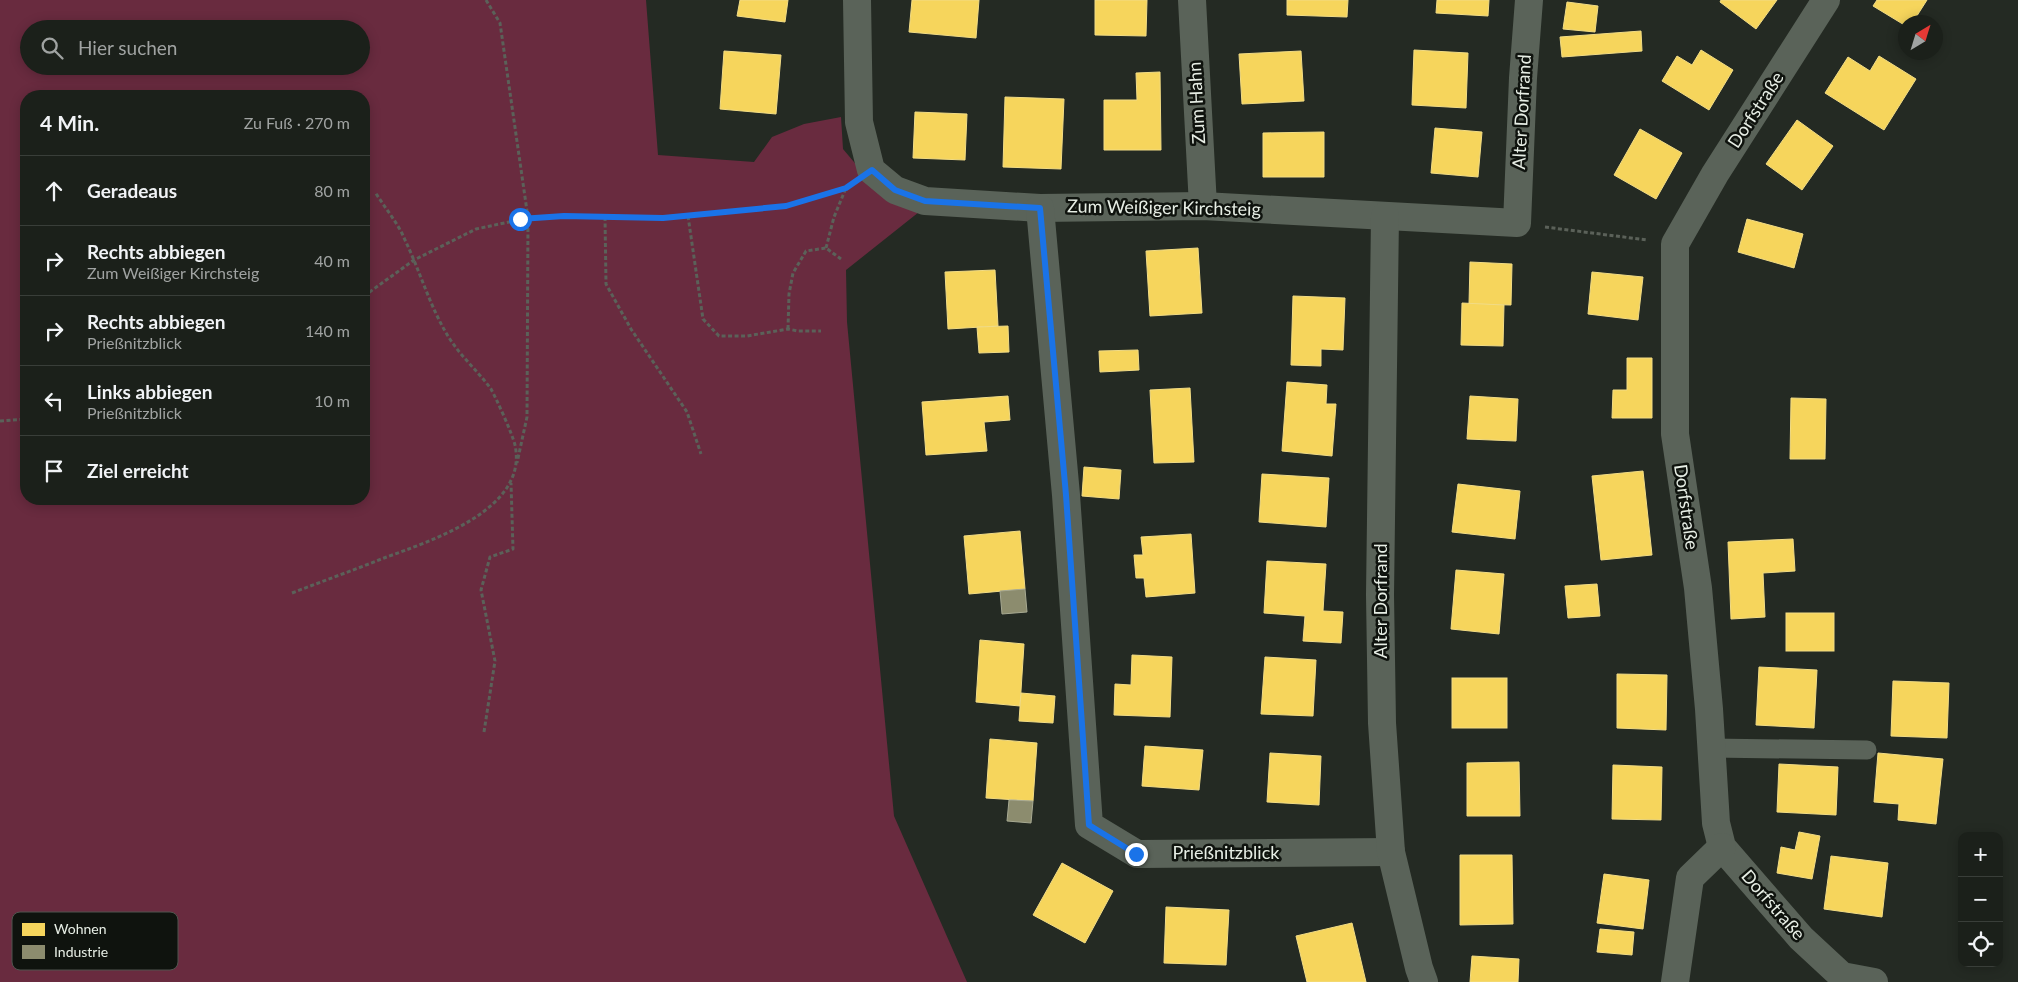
<!DOCTYPE html>
<html lang="de">
<meta charset="utf-8">
<style>
:root{--surface:#1b201a;--page:#282d27;--text:#f1f3f6;--muted:#a0a3a2;--line:#393e39}
body{margin:0;font-family:Lato,sans-serif;background:var(--page);color:var(--text)}
.controls{position:absolute;right:15px;bottom:15px;display:grid;overflow:hidden;border-radius:10px;box-shadow:0 2px 12px #0003}
.controls button{width:45px;height:45px;display:grid;place-items:center;padding:0;border:0;border-bottom:1px solid var(--line);background:var(--surface);color:var(--text);font:25px sans-serif}
.compass{position:absolute;left:1898px;top:15px;width:45px;height:45px;border-radius:50%;background:var(--surface);box-shadow:0 2px 12px #0003;rotate:38deg}
.stop{position:absolute;width:15px;height:15px;margin:-11px;border:4px solid #1a73e8;border-radius:50%;background:#fff}
.stop.end{background:#1a73e8;border-color:#fff;box-shadow:0 1px 5px #0008}
.list{margin:0;padding:0;list-style:none}
h2{display:flex;justify-content:space-between;align-items:center;height:65px;margin:0;padding:0 20px;font-size:21px}
h2 small{font-size:16px;font-weight:400;color:var(--muted)}
.list li{display:grid;grid-template-columns:32px 1fr auto;gap:15px;align-items:center;box-sizing:border-box;height:70px;padding:0 20px;border-top:1px solid var(--line)}
.list b{display:block;font-size:19px;white-space:nowrap}
.list p{margin:0;font-size:16px;white-space:nowrap;color:var(--muted)}
.list em{font-size:16px;font-style:normal;color:var(--muted)}
.icon{flex:none;width:28px;height:28px;fill:none;stroke:currentColor;stroke-width:2;stroke-linecap:round;stroke-linejoin:round}
.map{position:relative;flex:none;width:2018px;height:982px;overflow:hidden}
.search{position:absolute;background:var(--surface);box-shadow:0 2px 12px #0003;left:20px;top:20px;width:350px;height:55px;display:flex;align-items:center;gap:12px;box-sizing:border-box;padding:0 18px;border-radius:28px;color:var(--muted);font-size:19px}
.panel{position:absolute;background:var(--surface);box-shadow:0 2px 12px #0003;left:20px;top:90px;width:350px;height:415px;border-radius:20px}
.map>svg:first-child{display:block}
.green{fill:#692b3f;fill-rule:evenodd}
.homes{fill:#f6d55c;stroke:#f2dc85}
.industry{fill:#8c8c6e;stroke:#a7a992}
.lines{fill:none;stroke-linecap:round;stroke-linejoin:round}
.path{stroke:#5b6159;stroke-width:3;stroke-dasharray:4 2.5;stroke-linecap:butt}
.lane{stroke:#5a6359;stroke-width:19}
.street{stroke:#5a6359;stroke-width:28}
.route{stroke:#1a73e8;stroke-width:6}
.labels{text-anchor:middle;stroke-width:5;stroke-linejoin:round;paint-order:stroke}
.street-label{font-size:18px;fill:#e7eee5;stroke:#0f130e}
.key{fill:#0f130e;stroke:#50554e;stroke-width:1}
.key-label{font-size:14px;fill:#e7eee5}
</style>
<div class="map">
<svg width="2018" height="982" viewBox="0 0 2018 982">
<rect width="100%" height="100%" fill="#242a23"/>
<path class="green" d="M0,0H646L658,155L754,162L772,137L804,124L841,117L843,149L875,187L919,212L846,270L847,322L894,816L967,982H0ZM29,29H361V66H29ZM26,96H364V499H26Z"/>
<g class="homes">
<path d="M740,0H788L785,22L737,16Z"/>
<path d="M912,0H979L976,38L909,32Z"/>
<path d="M1095,0H1147L1146,36L1095,35Z"/>
<path d="M1287,0H1348L1347,17L1287,15Z"/>
<path d="M1437,0H1489L1488,16L1436,13Z"/>
<path d="M1721,0H1777L1756,29L1720,2Z"/>
<path d="M1877,0H1927L1913,22H1906V26L1873,6Z"/>
<path d="M1567,2L1598,6L1595,32L1563,29Z"/>
<path d="M1641,31L1642,51L1562,57L1560,37Z"/>
<path d="M1414,50L1468,53L1466,108L1412,105Z"/>
<path d="M1701,50L1733,70L1709,110L1662,81L1677,56L1692,65Z"/>
<path d="M724,51L781,55L776,114L720,109Z"/>
<path d="M1301,51L1304,101L1242,104L1239,54Z"/>
<path d="M1879,56L1916,79L1884,130L1825,93L1848,57L1870,71Z"/>
<path d="M1160,72L1161,150H1104V100H1137L1136,73Z"/>
<path d="M1005,97L1064,99L1061,169L1003,167Z"/>
<path d="M915,112L967,114L965,160L913,158Z"/>
<path d="M1797,120L1833,146L1802,190L1766,164Z"/>
<path d="M1435,128L1482,132L1478,177L1431,173Z"/>
<path d="M1640,129L1682,153L1656,199L1614,175Z"/>
<path d="M1324,132V177H1263V133Z"/>
<path d="M1747,219L1803,234L1794,268L1738,252Z"/>
<path d="M1198,248L1202,313L1150,316L1146,251Z"/>
<path d="M1470,262L1512,264L1511,305L1469,304Z"/>
<path d="M995,270L998,326L948,329L945,272Z"/>
<path d="M1592,272L1643,277L1638,320L1588,314Z"/>
<path d="M1293,296L1345,298L1343,350L1321,349V366L1291,365Z"/>
<path d="M1462,303L1504,305L1503,346L1461,345Z"/>
<path d="M1008,326L1009,352L979,353L977,327Z"/>
<path d="M1138,350L1139,370L1100,372L1099,351Z"/>
<path d="M1627,358H1652V418H1612L1613,390H1627Z"/>
<path d="M1287,382L1327,385L1326,404H1336L1332,456L1282,451Z"/>
<path d="M1190,388L1194,462L1154,463L1150,390Z"/>
<path d="M1008,396L1010,420L984,422L987,451L926,455L922,402Z"/>
<path d="M1470,396L1518,399L1516,441L1467,439Z"/>
<path d="M1791,398L1826,399L1825,459H1790Z"/>
<path d="M1084,467L1121,470L1119,499L1082,496Z"/>
<path d="M1643,471L1652,555L1601,560L1592,476Z"/>
<path d="M1262,474L1329,478L1326,527L1259,522Z"/>
<path d="M1458,484L1520,491L1515,539L1452,532Z"/>
<path d="M1020,531L1025,589L969,594L964,536Z"/>
<path d="M1191,534L1195,593L1146,597L1144,578H1136L1134,555H1143L1141,537Z"/>
<path d="M1793,539L1795,571L1763,573L1765,617L1731,619L1728,542Z"/>
<path d="M1267,561L1326,564L1323,611L1343,612L1341,643L1303,641L1305,616L1264,613Z"/>
<path d="M1456,570L1504,574L1499,634L1451,629Z"/>
<path d="M1597,584L1600,616L1568,618L1565,586Z"/>
<rect x="1786" y="613" width="48" height="38"/>
<path d="M980,640L1024,644L1020,706L976,702Z"/>
<path d="M1132,655L1172,657L1170,717L1114,715L1115,684L1131,685Z"/>
<path d="M1265,657L1316,660L1313,716L1261,714Z"/>
<path d="M1759,667L1817,670L1814,728L1756,725Z"/>
<path d="M1617,674L1667,675L1666,730L1617,728Z"/>
<rect x="1452" y="678" width="55" height="50"/>
<path d="M1893,681L1949,683L1947,738L1891,736Z"/>
<path d="M1021,693L1055,696L1053,723L1019,721Z"/>
<path d="M990,739L1037,743L1033,801L986,798Z"/>
<path d="M1145,746L1203,750L1199,790L1142,786Z"/>
<path d="M1270,753L1321,756L1319,805L1267,802Z"/>
<path d="M1878,753L1943,759L1936,824L1898,820L1899,804L1874,802Z"/>
<path d="M1519,762L1520,816H1467V763Z"/>
<path d="M1779,764L1838,767L1836,815L1777,812Z"/>
<path d="M1613,765L1662,767L1661,820L1612,819Z"/>
<path d="M1799,832L1820,836L1812,879L1777,873L1781,847L1795,850Z"/>
<path d="M1460,855H1512L1513,924L1460,925Z"/>
<path d="M1831,856L1888,863L1882,917L1824,909Z"/>
<path d="M1062,863L1113,891L1085,943L1033,915Z"/>
<path d="M1604,874L1649,880L1643,929L1597,923Z"/>
<path d="M1166,907L1229,910L1226,965L1164,963Z"/>
<path d="M1352,923L1366,982H1307L1296,936Z"/>
<path d="M1600,929L1634,932L1632,955L1597,952Z"/>
<path d="M1472,956L1519,959L1518,982H1470Z"/>
</g>
<g class="industry">
<path d="M1025,589L1027,612L1002,614L1000,591Z"/>
<path d="M1009,800L1033,801L1031,823L1007,821Z"/>
</g>
<g class="lines">
<g class="path">
<path d="M486,0L500,23L528,218L527,417L517,463"/>
<path d="M688,216L703,319L719,336H747L788,329L798,331H821"/>
<path d="M605,217L606,284L631,329L687,412L701,454"/>
<path d="M1545,227L1647,240"/>
<path d="M826,248L834,217L846,188"/>
<path d="M364,296L414,260L476,229L528,218L564,216L663,217L786,207L849,186"/>
<path d="M788,329L789,294L793,273L806,251L826,248L841,259"/>
<path d="M0,421L26,419"/>
<path d="M292,593C323,581 354,570 384,558C430,541 529,510 515,445C512,433 497,400 491,389C478,371 460,356 448,336C430,307 420,271 405,240C398,223 385,208 375,192"/>
<path d="M484,732L495,661L481,590L490,557L513,549L511,483"/>
</g>
<path class="lane" d="M1711,748L1867,750"/>
<g class="street">
<path d="M857,0L859,122L871,170L895,190L925,201L1040,208L1203,206L1517,223L1523,78L1529,0"/>
<path d="M1192,0L1203,206"/>
<path d="M1826,0L1715,174L1675,244V434L1698,588L1709,709L1716,823L1722,847L1801,938L1842,976L1874,982"/>
<path d="M1040,208L1066,495L1089,825L1137,854L1391,852"/>
<path d="M1385,216L1380,595L1382,723L1391,852L1419,968L1424,982"/>
<path d="M1675,982L1690,878L1722,847"/>
</g>
</g>
<g class="lines">
<path class="route" d="M520,219L564,216L663,218L786,206L846,188L872,170L895,190L925,201L1040,208L1066,495L1089,825L1136,854"/>
</g>
<g class="labels">
<g class="street-label">
<text transform="translate(1197 103) rotate(-93)" y="6">Zum Hahn</text>
<text transform="translate(1756 110) rotate(-57)" y="6">Dorfstraße</text>
<text transform="translate(1522 112) rotate(-87)" y="6">Alter Dorfrand</text>
<text transform="translate(1164 208) rotate(1)" y="6">Zum Weißiger Kirchsteig</text>
<text transform="translate(1686 507) rotate(82)" y="6">Dorfstraße</text>
<text transform="translate(1381 601) rotate(-90)" y="6">Alter Dorfrand</text>
<text x="1226" y="859">Prießnitzblick</text>
<text transform="translate(1773 905) rotate(49)" y="6">Dorfstraße</text>
</g>
</g>
<rect x="12" y="912" width="166" height="58" rx="8" class="key"/>
<rect x="22" y="923" width="23" height="13" fill="#f6d55c"/>
<rect x="22" y="945" width="23" height="14" fill="#8c8c6e"/>
<g class="key-label">
<text x="54" y="934">Wohnen</text>
<text x="54" y="957">Industrie</text>
</g>
</svg>
<div class="controls">
<button>+</button>
<button>−</button>
<button><svg class="icon" aria-label="locate" viewBox="0 0 24 24"><circle cx="12" cy="12" r="6"/><path d="M12 2v4M12 18v4M2 12h4M18 12h4"/></svg></button>
</div>
<svg class="compass" viewBox="-18 -18 36 36"><path d="M0-13l5 13h-10z" fill="#e53935"/><path d="M0 13l5-13h-10z" fill="#a0a3a2"/></svg>
<div class="stop" style="left:520px;top:219px"></div>
<div class="stop end" style="left:1136px;top:854px"></div>
<div class="search"><svg class="icon" aria-label="search" viewBox="0 0 24 24"><circle cx="10" cy="10" r="6"/><path d="M15 15l6 6"/></svg>Hier suchen</div>
<section class="panel">
<h2>4 Min.<small>Zu Fuß · 270 m</small></h2>
<ul class="list">
<li><svg class="icon" aria-label="ahead" viewBox="0 0 24 24"><path d="M12 20V5M6 11l6-6 6 6"/></svg><div><b>Geradeaus</b></div><em>80 m</em></li>
<li><svg class="icon" aria-label="right" viewBox="0 0 24 24"><path d="M7 20v-9h11M14 6l5 5-5 5"/></svg><div><b>Rechts abbiegen</b><p>Zum Weißiger Kirchsteig</p></div><em>40 m</em></li>
<li><svg class="icon" aria-label="right" viewBox="0 0 24 24"><path d="M7 20v-9h11M14 6l5 5-5 5"/></svg><div><b>Rechts abbiegen</b><p>Prießnitzblick</p></div><em>140 m</em></li>
<li><svg class="icon" aria-label="left" viewBox="0 0 24 24"><path d="M17 20v-9H6M10 6l-5 5 5 5"/></svg><div><b>Links abbiegen</b><p>Prießnitzblick</p></div><em>10 m</em></li>
<li><svg class="icon" aria-label="arrive" viewBox="0 0 24 24"><path d="M6 21V4h12l-3 4 3 4H6"/></svg><div><b>Ziel erreicht</b></div></li>
</ul>
</section>
</div>
